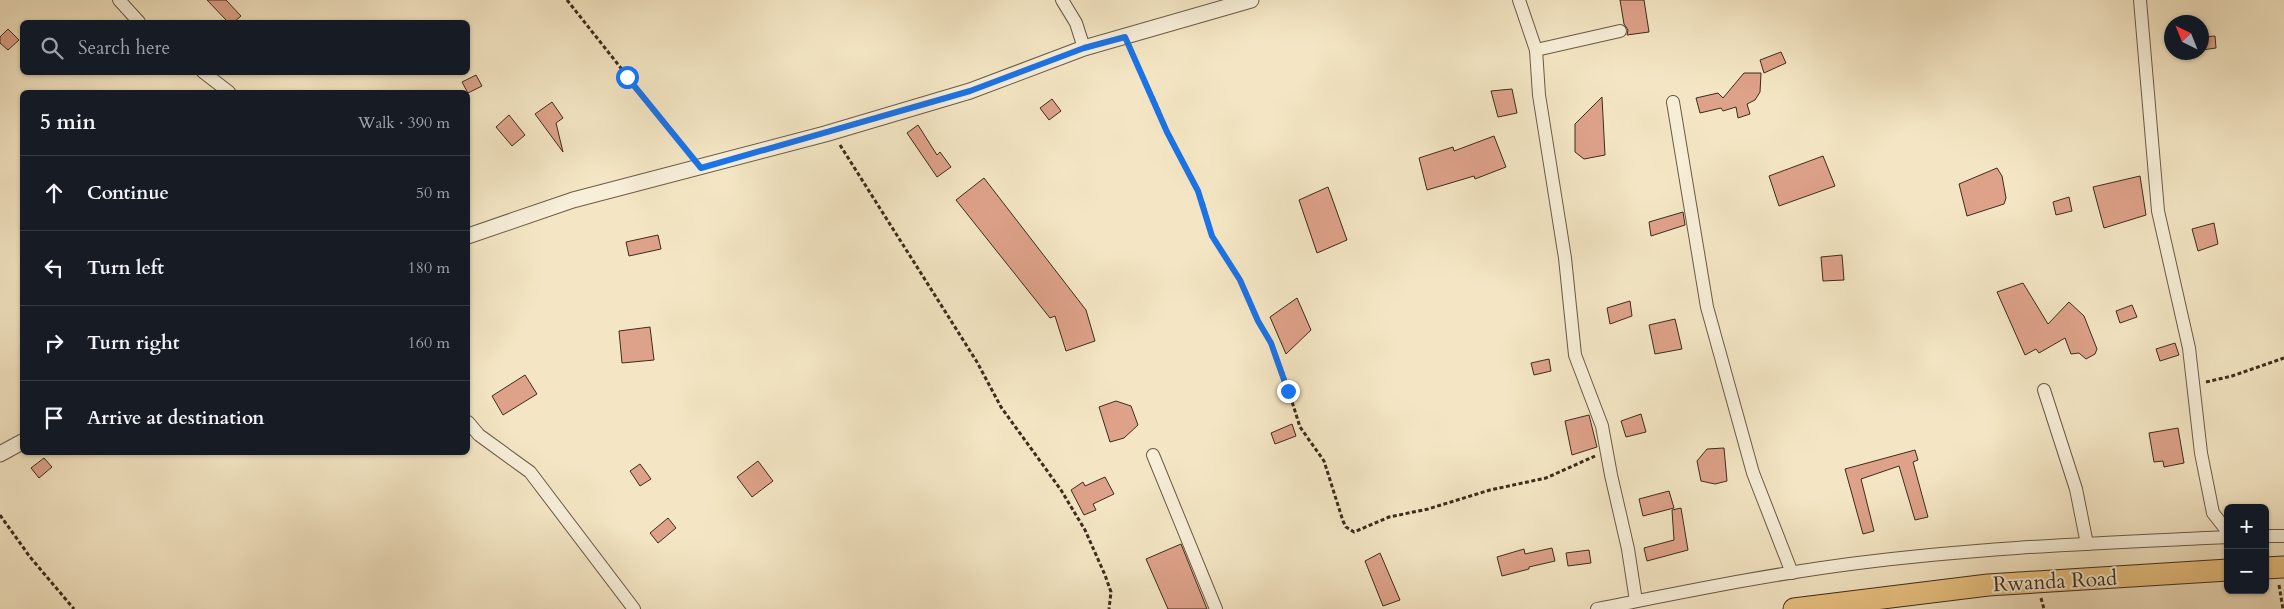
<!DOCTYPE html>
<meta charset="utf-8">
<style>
:root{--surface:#171b24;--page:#20242c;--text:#f1f3f6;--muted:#9ea1a6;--line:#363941}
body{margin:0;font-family:Cardo,serif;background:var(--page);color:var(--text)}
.controls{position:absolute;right:15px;bottom:15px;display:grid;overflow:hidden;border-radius:8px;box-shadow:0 1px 4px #0004}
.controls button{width:45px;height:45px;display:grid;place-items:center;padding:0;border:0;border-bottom:1px solid var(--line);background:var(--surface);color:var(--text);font:25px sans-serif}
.compass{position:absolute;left:2164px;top:15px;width:45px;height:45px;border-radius:50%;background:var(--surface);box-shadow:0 1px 4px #0004;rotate:317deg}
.stop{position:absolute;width:15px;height:15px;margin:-11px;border:4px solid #1a73e8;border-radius:50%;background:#fff}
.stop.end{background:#1a73e8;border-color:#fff;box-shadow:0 1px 5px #0008}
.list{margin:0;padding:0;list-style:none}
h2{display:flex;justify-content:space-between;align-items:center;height:65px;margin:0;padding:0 20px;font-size:21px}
h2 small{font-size:16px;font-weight:400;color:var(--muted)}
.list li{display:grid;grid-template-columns:32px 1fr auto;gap:15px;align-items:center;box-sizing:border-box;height:75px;padding:0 20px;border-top:1px solid var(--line)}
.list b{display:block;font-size:19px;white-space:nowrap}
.list em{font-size:16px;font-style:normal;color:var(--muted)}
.icon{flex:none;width:28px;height:28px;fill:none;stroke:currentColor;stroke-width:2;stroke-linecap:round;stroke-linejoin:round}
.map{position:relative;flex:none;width:2284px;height:609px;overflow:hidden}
.search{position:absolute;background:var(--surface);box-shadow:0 1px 4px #0004;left:20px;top:20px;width:450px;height:55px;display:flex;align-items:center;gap:12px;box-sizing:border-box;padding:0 18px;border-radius:8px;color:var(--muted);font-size:19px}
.panel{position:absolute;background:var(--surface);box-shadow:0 1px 4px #0004;left:20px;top:90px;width:450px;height:365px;border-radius:8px}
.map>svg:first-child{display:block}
.building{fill:#dea28a;stroke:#3c2c1b}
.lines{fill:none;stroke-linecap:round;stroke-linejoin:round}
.minor-casing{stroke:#6a5a45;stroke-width:14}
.tertiary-casing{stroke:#6a5a45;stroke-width:17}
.trunk-casing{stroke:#3c2c1b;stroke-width:23}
.path{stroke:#3c2c1b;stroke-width:3;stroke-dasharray:4 2.5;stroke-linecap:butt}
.minor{stroke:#f8efd9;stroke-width:12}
.tertiary{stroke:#f8efd9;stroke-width:15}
.trunk{stroke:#eac382;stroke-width:21}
.route{stroke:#1a73e8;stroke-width:6}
.labels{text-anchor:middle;stroke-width:4;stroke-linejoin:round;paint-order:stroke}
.street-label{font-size:21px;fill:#3c2c1b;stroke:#f8efd9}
</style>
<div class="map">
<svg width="2284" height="609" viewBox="0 0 2284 609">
<rect width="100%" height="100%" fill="#f4e6c4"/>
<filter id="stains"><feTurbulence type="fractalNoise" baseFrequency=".004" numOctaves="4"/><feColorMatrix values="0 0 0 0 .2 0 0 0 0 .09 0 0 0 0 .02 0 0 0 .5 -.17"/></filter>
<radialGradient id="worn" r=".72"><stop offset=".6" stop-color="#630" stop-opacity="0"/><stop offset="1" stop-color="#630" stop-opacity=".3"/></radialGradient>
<g class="building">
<path d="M207,0H226L241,16L234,22H228Z"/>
<path d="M1620,0H1644L1649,32L1627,35L1628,30L1624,24Z"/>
<path d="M8,29L19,40L8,50L0,43V37Z"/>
<path d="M2215,36L2216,48L2202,50V37Z"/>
<path d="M1781,52L1786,63L1764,73L1760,60Z"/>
<path d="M1744,73H1761L1760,92L1755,100L1747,104L1750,114L1738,118L1736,107L1723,111L1721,108L1700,113L1696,98L1718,93L1723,98Z"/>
<path d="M476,75L482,86L468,93L462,82Z"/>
<path d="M1512,89L1517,113L1498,117L1491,91Z"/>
<path d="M1602,97L1605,155L1584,159L1575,152V124Z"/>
<path d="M1052,99L1061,111L1049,120L1040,108Z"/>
<path d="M552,102L563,118L556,123L563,152L535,114Z"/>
<path d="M509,115L525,135L512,146L496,127Z"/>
<path d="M918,125L937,155L940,152L951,167L937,177L907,133Z"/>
<path d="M1494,136L1506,167L1475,179L1474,176L1427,190L1419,158L1453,147L1454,151Z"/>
<path d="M1823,156L1835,186L1779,206L1769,176Z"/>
<path d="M1997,168L2002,176L2006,198L2004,204L1967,216L1959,184Z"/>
<path d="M2140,176L2146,215L2104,228L2093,187Z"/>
<path d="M984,178L1086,310L1095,341L1066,351L1055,316L1050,318L956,200Z"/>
<path d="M1328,187L1347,240L1317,253L1299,200Z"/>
<path d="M2069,197L2072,211L2056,215L2053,202Z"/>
<path d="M1683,212L1685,225L1651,236L1649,222Z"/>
<path d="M2214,223L2218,244L2198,251L2192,229Z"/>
<path d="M658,235L661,249L629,256L626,242Z"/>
<path d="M1842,255L1844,280L1823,281L1821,257Z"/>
<path d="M2023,283L2048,324L2069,302L2084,316L2097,349L2095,354L2086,359L2079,353L2071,354L2065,338L2039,353L2036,349L2025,355L1997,292Z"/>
<path d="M1297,298L1311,330L1286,354L1270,317Z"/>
<path d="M1630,301L1632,316L1610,324L1607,308Z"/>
<path d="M2132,305L2137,317L2120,323L2116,311Z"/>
<path d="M1675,319L1682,349L1655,354L1649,325Z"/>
<path d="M650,327L654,360L622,363L619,331Z"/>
<path d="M2175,343L2179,355L2160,361L2156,349Z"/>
<path d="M1549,359L1551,371L1534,375L1531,363Z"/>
<path d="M525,375L537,394L503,415L492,396Z"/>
<path d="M1116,401L1131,406L1138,425L1124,438L1110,442L1099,407Z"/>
<path d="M1641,414L1646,432L1626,437L1621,421Z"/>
<path d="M1589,415L1597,447L1572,455L1565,421Z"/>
<path d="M1292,424L1296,436L1275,444L1271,433Z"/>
<path d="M2178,428L2184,463L2164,467L2163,461L2154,462L2149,433Z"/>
<path d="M1724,448L1727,481L1715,484L1701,481L1697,461L1707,449Z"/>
<path d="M1915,450L1918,460L1913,462L1928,517L1915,520L1899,466L1861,479L1874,531L1863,534L1845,469Z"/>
<path d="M44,458L52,467L39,478L31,468Z"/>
<path d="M758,461L773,481L752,497L737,477Z"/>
<path d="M640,464L651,479L640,486L630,471Z"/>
<path d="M1105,477L1114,494L1093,504L1096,510L1084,515L1071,490L1083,482L1085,486Z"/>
<path d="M1669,491L1674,508L1643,516L1639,499Z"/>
<path d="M1681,508L1688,550L1647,561L1644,548L1674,540L1672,510Z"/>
<path d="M668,518L676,528L658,543L650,533Z"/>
<path d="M1181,544L1207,609H1168L1146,559Z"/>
<path d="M1552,548L1555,561L1529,567V569L1502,576L1497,557L1524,549L1525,554Z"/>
<path d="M1589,550L1591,563L1568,566L1566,553Z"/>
<path d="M1380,553L1400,600L1383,606L1365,561Z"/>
</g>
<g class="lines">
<g class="minor-casing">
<g id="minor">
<path d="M119,0L139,22"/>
<path d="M1062,0L1076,23L1084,48"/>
<path d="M1519,0L1536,50L1539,95L1565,258L1575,355L1602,426L1611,475L1628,549L1636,601"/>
<path d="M2140,0L2158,211L2189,348L2201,453L2213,513L2228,532"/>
<path d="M1536,50L1620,31"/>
<path d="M203,72L229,92"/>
<path d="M1673,102L1707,307L1753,473L1792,573"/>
<path d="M2044,390L2076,489L2087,544"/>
<path d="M468,422L479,435L530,472L634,609"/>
<path d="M1153,455L1216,609"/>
<path d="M2265,536H2284"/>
<path d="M1597,609C1684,592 1770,574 1858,563C1981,547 2104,543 2228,537"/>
</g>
</g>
<g class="tertiary-casing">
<g id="tertiary">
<path d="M468,236L573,200L825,134L970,91L1084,48L1251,0"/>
<path d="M0,454L22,442"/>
</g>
</g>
<g class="trunk-casing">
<g id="trunk">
<path d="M2265,568L2284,567"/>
<path d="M1794,609L1988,585L2228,570"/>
</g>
</g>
<g class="path">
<path d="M567,0L689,154"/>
<path d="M1131,49L1158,108L1167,132L1198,191L1204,205L1212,236L1240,280L1258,321L1271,343L1283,373L1300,427L1324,461L1343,521L1346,527L1354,532L1389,517L1428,509L1490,490L1546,478L1595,456"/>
<path d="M840,145L977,362L1001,407L1061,490L1085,530L1105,575L1111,592L1109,609"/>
<path d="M2206,382L2232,376L2284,358"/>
<path d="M0,515L30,557L74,609"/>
<path d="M2279,585L2283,609"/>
<path d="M2041,598L2044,609"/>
</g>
<use href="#minor" class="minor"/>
<use href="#tertiary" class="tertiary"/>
<use href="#trunk" class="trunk"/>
</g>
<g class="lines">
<path class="route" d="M627,77L701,168L970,91L1084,48L1125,37L1167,132L1198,191L1212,236L1240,280L1258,321L1271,343L1288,391"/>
</g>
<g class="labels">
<g class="street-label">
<text transform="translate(2055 581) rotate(-3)" y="7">Rwanda Road</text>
</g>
</g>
<rect width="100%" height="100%" filter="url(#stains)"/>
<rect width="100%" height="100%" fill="url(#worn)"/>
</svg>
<div class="controls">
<button>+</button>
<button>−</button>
</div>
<svg class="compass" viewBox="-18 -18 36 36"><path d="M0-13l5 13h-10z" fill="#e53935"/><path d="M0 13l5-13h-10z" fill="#9ea1a6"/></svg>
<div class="stop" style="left:627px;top:77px"></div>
<div class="stop end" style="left:1288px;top:391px"></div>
<div class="search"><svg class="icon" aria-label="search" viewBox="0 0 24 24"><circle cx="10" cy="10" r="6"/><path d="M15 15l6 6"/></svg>Search here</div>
<section class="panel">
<h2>5 min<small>Walk · 390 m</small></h2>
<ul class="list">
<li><svg class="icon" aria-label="ahead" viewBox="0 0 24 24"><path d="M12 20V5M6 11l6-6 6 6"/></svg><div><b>Continue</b></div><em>50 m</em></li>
<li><svg class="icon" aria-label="left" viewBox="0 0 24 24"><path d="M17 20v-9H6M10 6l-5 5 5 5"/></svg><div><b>Turn left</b></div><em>180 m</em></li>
<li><svg class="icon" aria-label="right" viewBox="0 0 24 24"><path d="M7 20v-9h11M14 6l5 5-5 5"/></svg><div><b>Turn right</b></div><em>160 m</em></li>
<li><svg class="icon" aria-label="arrive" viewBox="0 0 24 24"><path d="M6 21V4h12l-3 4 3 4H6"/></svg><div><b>Arrive at destination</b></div></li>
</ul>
</section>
</div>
